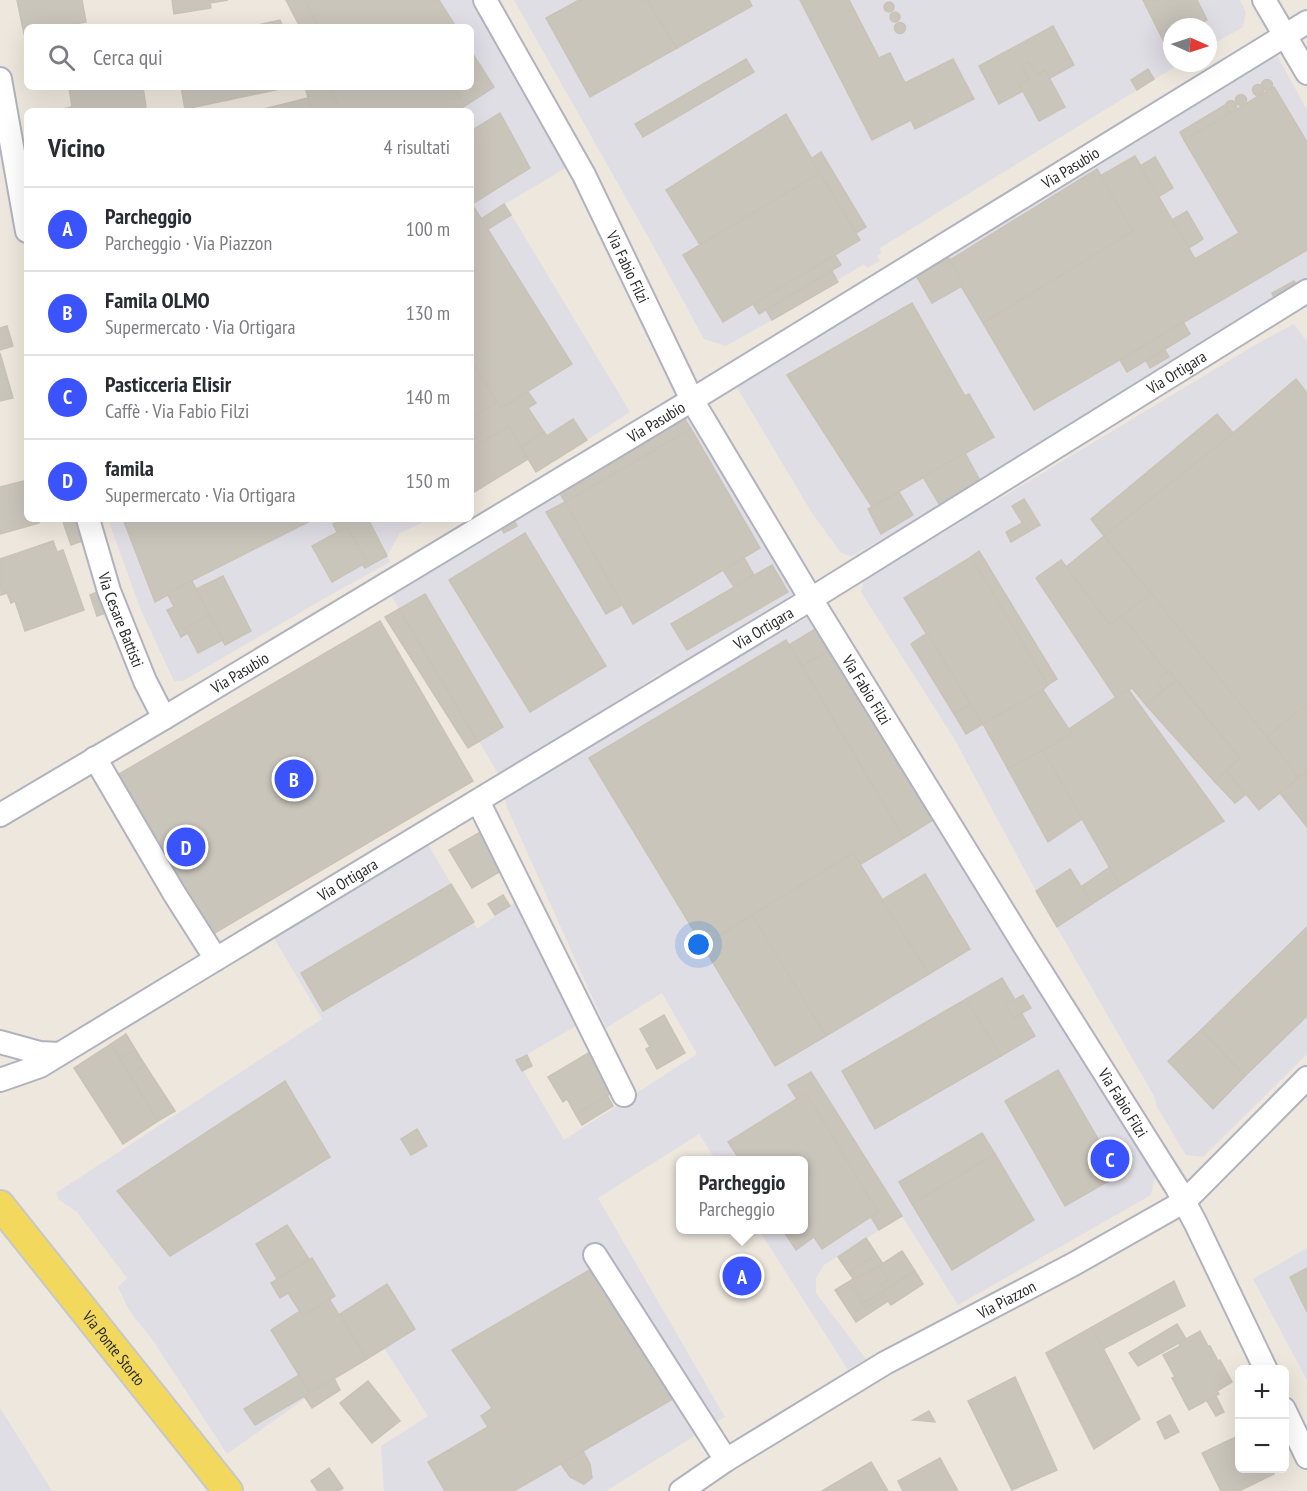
<!DOCTYPE html>
<html lang="it">
<meta charset="utf-8">
<style>
:root{--surface:#fff;--page:#f7f7f7;--text:#2b2b33;--muted:#7c7c81;--line:#e1e1e2;--accent:#3b53fc}
body{margin:0;font-family:"PT Sans Narrow",sans-serif;background:var(--page);color:var(--text)}
.controls{position:absolute;right:18px;bottom:18px;display:grid;overflow:hidden;border-radius:9px;box-shadow:0 6px 24px #0002}
.controls button{width:54px;height:54px;display:grid;place-items:center;padding:0;border:0;border-bottom:2px solid var(--line);background:var(--surface);color:var(--text);font:30px sans-serif}
.compass{position:absolute;left:1163px;top:18px;width:54px;height:54px;border-radius:50%;background:var(--surface);box-shadow:0 6px 24px #0002;rotate:93deg}
.you{position:absolute;left:699px;top:945px;width:21px;height:21px;margin:-15px;border:4px solid #fff;border-radius:50%;background:#1a73e8;box-shadow:0 0 0 9px #1a73e833}
.badge{display:grid;place-items:center;width:39px;height:39px;border-radius:50%;background:var(--accent);color:#fff;font-size:20px;font-weight:700}
.pin{position:absolute;translate:-50% -50%;border:3px solid #fff;box-shadow:0 2px 6px #0006}
.popup{position:absolute;left:676px;top:1156px;width:132px;height:78px;box-sizing:border-box;display:grid;place-content:center;border-radius:9px;background:var(--surface);filter:drop-shadow(0 2px 4px #0005);font-size:20px;white-space:nowrap;color:var(--muted)}
.popup b{font-size:22px;color:var(--text)}
.popup::after{content:'';position:absolute;left:50%;top:100%;margin-left:-12px;border:12px solid transparent;border-top-color:var(--surface)}
.list{margin:0;padding:0;list-style:none}
h2{display:flex;justify-content:space-between;align-items:center;height:78px;margin:0;padding:0 24px;font-size:26px}
h2 small{font-size:20px;font-weight:400;color:var(--muted)}
.list li{display:grid;grid-template-columns:39px 1fr auto;gap:18px;align-items:center;box-sizing:border-box;height:84px;padding:0 24px;border-top:2px solid var(--line)}
.list b{display:block;font-size:22px;white-space:nowrap}
.list p{margin:0;font-size:20px;white-space:nowrap;color:var(--muted)}
.list em{font-size:20px;font-style:normal;color:var(--muted)}
.icon{flex:none;width:33px;height:33px;fill:none;stroke:currentColor;stroke-width:2;stroke-linecap:round;stroke-linejoin:round}
.map{position:relative;flex:none;width:1307px;height:1491px;overflow:hidden}
.search{position:absolute;background:var(--surface);box-shadow:0 6px 24px #0002;left:24px;top:24px;width:450px;height:66px;display:flex;align-items:center;gap:15px;box-sizing:border-box;padding:0 21px;border-radius:9px;color:var(--muted);font-size:22px}
.panel{position:absolute;background:var(--surface);box-shadow:0 6px 24px #0002;left:24px;top:108px;width:450px;height:414px;border-radius:9px}
.map>svg:first-child{display:block}
.industrial{fill:#e0dee5}
.building{fill:#c9c5bb;stroke:#c9c3b6;stroke-width:1.5}
.lines{fill:none;stroke-linecap:round;stroke-linejoin:round}
.minor-casing{stroke:#b1b2bf;stroke-width:26}
.major-casing{stroke:#c8c8c8;stroke-width:32}
.minor{stroke:#fff;stroke-width:22}
.major{stroke:#f2d95d;stroke-width:28}
.labels{text-anchor:middle;stroke-width:4.5;stroke-linejoin:round;paint-order:stroke}
.street-label{font-size:16px;fill:#2b2b2b;stroke:#fff}
</style>
<div class="map">
<svg width="1307" height="1491" viewBox="0 0 1307 1491">
<rect width="100%" height="100%" fill="#ede7dd"/>
<g class="industrial">
<path d="M286,0H474L569,166L505,204L630,412L587,440L536,472L528,459L471,494V111H256L308,98L471,87V27H300Z"/>
<path d="M514,0H1240L1246,12L1243,27L1208,47V27H1172V63H1181L880,248L881,254L877,256L880,261L867,268L864,264L772,320L726,346L704,339L651,242Z"/>
<path d="M1273,48L1307,110V286L1019,464L852,556L841,553L812,513L738,389L740,376Z"/>
<path d="M1294,324L1307,342V1054L1203,1157L1186,1155L1157,1107L1154,1096L1036,891L955,740L861,592L864,580L958,524L973,513L1006,495L1260,342Z"/>
<path d="M703,394L795,550L804,567L808,586L665,675L658,674L638,688L499,775L386,587Z"/>
<path d="M108,519H430L400,533L387,556L390,562L325,598L183,681H174L140,608Z"/>
<path d="M823,608L1156,1172L1151,1195L958,1305L902,1216L824,1265L816,1278V1293L866,1359L848,1370L759,1230H804V1160H716L699,1134L598,1198L725,1417L606,1491H384L381,1446L428,1416L384,1348L334,1378L227,1454L152,1339L134,1317L127,1306L118,1287L127,1278L77,1212L59,1200L56,1193L322,1019L272,935L428,844L477,929L525,895L583,1022L517,1060L564,1140L697,1054L662,993L606,1028L506,805V796L518,791L557,763Z"/>
<path d="M1307,1248V1380L1253,1279Z"/>
<path d="M0,1408L52,1491H0Z"/>
</g>
<g class="building">
<path d="M17,0H82L86,22L61,27H27V34H24Z"/>
<path d="M172,0H228L210,3L211,8L174,14Z"/>
<path d="M286,0H305L318,27H300Z"/>
<path d="M305,0H439L456,27H318Z"/>
<path d="M579,0H647L677,48L590,97L546,18Z"/>
<path d="M647,0H749L752,6L677,48Z"/>
<path d="M800,0H849L879,58L890,53L905,83L953,59L974,99L915,129L911,120L872,140Z"/>
<path d="M1143,0H1197L1207,20L1194,27H1172V38L1164,42Z"/>
<circle cx="889" cy="7" r="5"/>
<circle cx="895" cy="17" r="5"/>
<path d="M280,20L283,27H248Z"/>
<circle cx="900" cy="28" r="5.5"/>
<path d="M1053,26L1074,65L1050,78L1045,70L1037,75L1029,62L1021,66L1029,79L1019,84L1023,91L999,104L979,66Z"/>
<path d="M471,51L494,87L465,106L453,87H471Z"/>
<path d="M746,59L754,72L643,137L635,124Z"/>
<path d="M1029,62L1037,75L1045,70L1065,107L1039,121L1019,84L1029,79L1021,66Z"/>
<path d="M1148,69L1154,79L1137,90L1131,80Z"/>
<circle cx="1267" cy="85" r="5.5"/>
<circle cx="1258" cy="90" r="5.5"/>
<path d="M69,87H143L146,107L124,111H62V109L72,107Z"/>
<path d="M181,87H289L185,109Z"/>
<path d="M305,87H340L331,92L342,111H312Z"/>
<path d="M340,87H453L465,106L456,111H342L331,92Z"/>
<path d="M1274,87L1307,142V250L1034,410L983,323L1133,231L1100,176L1135,156L1195,259L1239,233L1184,140Z"/>
<circle cx="1241" cy="100" r="5.5"/>
<path d="M308,98L312,111H256Z"/>
<circle cx="1231" cy="106" r="5.5"/>
<path d="M1225,105L1230,113L1184,140L1180,132Z"/>
<path d="M500,113L530,168L472,204L572,364L501,408L471,360V131Z"/>
<path d="M786,114L820,173L700,245L666,190Z"/>
<path d="M821,152L866,227L856,233L811,159Z"/>
<path d="M1155,157L1173,188L1158,197L1140,166Z"/>
<path d="M1097,169L1133,231L983,323L961,286L964,285L950,260Z"/>
<path d="M820,173L860,240L723,322L683,255Z"/>
<path d="M504,204L511,215L488,229L481,219Z"/>
<path d="M1187,211L1203,239L1189,248L1172,220Z"/>
<path d="M946,253L964,285L932,303L914,272Z"/>
<path d="M835,255L841,265L759,314L753,304Z"/>
<path d="M832,271L838,282L772,320L766,310Z"/>
<path d="M1294,281L1298,287L1275,300L1272,293Z"/>
<path d="M912,303L965,396L969,394L994,437L872,507L787,375Z"/>
<path d="M1183,322L1190,334L1127,372L1120,360Z"/>
<path d="M7,326L13,346L0,350V328Z"/>
<path d="M1165,350L1169,357L1150,368L1146,361Z"/>
<path d="M0,353L13,398L0,401Z"/>
<path d="M471,360L497,402L471,418Z"/>
<path d="M1296,379L1307,393V704L1267,737L1104,536L1233,433Z"/>
<path d="M528,392L536,403L528,408L544,432L521,447L509,426L471,449V418L497,402L501,408Z"/>
<path d="M1217,414L1233,433L1104,536L1091,519Z"/>
<path d="M683,416L691,429L565,502L558,490Z"/>
<path d="M573,419L587,440L536,472L521,447L544,432L547,436Z"/>
<path d="M509,426L528,459L471,494V449Z"/>
<path d="M691,429L760,548L633,624L565,502Z"/>
<path d="M965,453L982,484L941,507L923,477Z"/>
<path d="M24,481L27,492V519H38L39,523L0,534V487Z"/>
<path d="M899,492L913,515L881,534L868,509Z"/>
<path d="M1024,499L1040,525L1028,532L1012,506Z"/>
<path d="M565,502L622,605L606,614L546,512Z"/>
<path d="M512,517L517,526L504,533L499,524Z"/>
<path d="M71,519H74L82,541L71,545L63,522Z"/>
<path d="M123,519H314L167,593L168,595L155,602Z"/>
<path d="M342,519H368L387,556L365,568L363,565L367,562L347,527L337,532L333,524Z"/>
<path d="M1022,523L1028,532L1011,542L1006,532Z"/>
<path d="M347,527L367,562L332,582L312,546Z"/>
<path d="M525,533L606,666L530,712L449,580Z"/>
<path d="M1104,536L1151,593L1110,625L1066,567Z"/>
<path d="M53,541L57,552L63,550L84,610L25,631L15,601L11,603L7,593L1,595L0,559Z"/>
<path d="M979,551L1057,679L1048,685L971,557Z"/>
<path d="M971,557L1048,685L1043,690L983,724L904,598Z"/>
<path d="M744,558L754,575L734,587L723,570Z"/>
<path d="M1061,560L1110,625L1122,616L1167,672L1157,681L1163,690L1146,705L1132,688L1116,698L1036,578Z"/>
<path d="M772,565L788,592L687,650L671,624Z"/>
<path d="M223,576L251,631L225,645L196,589Z"/>
<path d="M192,581L210,615L185,628L188,633L181,637L167,610L174,607L167,593Z"/>
<path d="M100,591L108,612L97,616L90,595Z"/>
<path d="M1151,593L1299,777L1259,810L1226,770L1240,758L1169,671L1167,672L1122,616Z"/>
<path d="M425,594L503,727L478,742L399,609Z"/>
<path d="M399,609L478,742L468,748L385,617Z"/>
<path d="M210,615L223,640L198,653L185,628Z"/>
<path d="M380,621L473,781L208,937L114,777Z"/>
<path d="M825,623L839,646L802,666L789,645Z"/>
<path d="M927,633L971,705L954,714L911,644Z"/>
<path d="M786,640L904,838L861,864L853,853L752,915L703,946L589,758Z"/>
<path d="M839,646L941,815L904,838L802,666Z"/>
<path d="M1169,671L1176,680L1163,690L1157,681Z"/>
<path d="M1176,680L1240,758L1215,782L1146,705Z"/>
<path d="M1128,689L1224,821L1120,886L1043,750L1072,734L1069,729Z"/>
<path d="M1043,690L1072,734L1008,769L983,724Z"/>
<path d="M1307,704V771L1299,777L1267,737Z"/>
<path d="M971,705L983,724L966,734L954,714Z"/>
<path d="M1043,750L1082,819L1048,842L1008,769Z"/>
<path d="M1226,770L1245,795L1235,803L1215,782Z"/>
<path d="M1307,771V827L1280,793Z"/>
<path d="M482,831L497,856L494,859L501,871L472,888L449,850Z"/>
<path d="M853,853L929,974L826,1036L752,915Z"/>
<path d="M1110,867L1120,886L1092,904L1082,886Z"/>
<path d="M1070,869L1092,904L1057,927L1036,891Z"/>
<path d="M925,874L970,949L929,974L882,900Z"/>
<path d="M451,884L474,922L323,1011L301,973Z"/>
<path d="M503,895L510,906L495,915L488,904Z"/>
<path d="M752,915L826,1036L775,1066L703,946Z"/>
<path d="M1307,927V1016L1245,1076L1201,1030Z"/>
<path d="M1002,978L1014,998L1013,1001L1006,1005L1013,1018L1022,1014L1035,1036L1001,1056L966,999Z"/>
<path d="M1023,995L1031,1008L1013,1018L1006,1005Z"/>
<path d="M966,999L1001,1056L875,1129L842,1071Z"/>
<path d="M664,1015L685,1053L657,1069L646,1049L650,1047L640,1029Z"/>
<path d="M1201,1030L1245,1076L1213,1109L1168,1061Z"/>
<path d="M126,1034L135,1049L120,1059L111,1044Z"/>
<path d="M111,1044L158,1121L123,1144L74,1068Z"/>
<path d="M135,1049L145,1065L130,1075L120,1059Z"/>
<path d="M590,1052L613,1092L576,1115L567,1099L563,1102L548,1077Z"/>
<path d="M527,1055L532,1066L522,1071L516,1060Z"/>
<path d="M145,1065L175,1111L158,1121L130,1075Z"/>
<path d="M1058,1070L1119,1175L1065,1206L1005,1101Z"/>
<path d="M811,1072L902,1216L879,1230L871,1217L878,1212L806,1093L797,1099L788,1085Z"/>
<path d="M285,1081L330,1157L170,1256L117,1191Z"/>
<path d="M806,1093L878,1212L822,1249L814,1237L796,1250L783,1230H804V1160H740L728,1142Z"/>
<path d="M607,1095L613,1106L582,1125L576,1115Z"/>
<path d="M417,1129L427,1146L411,1155L401,1139Z"/>
<path d="M982,1133L995,1154L912,1204L899,1182Z"/>
<path d="M995,1154L1034,1220L952,1270L912,1204Z"/>
<path d="M287,1225L309,1259L277,1279L256,1244Z"/>
<path d="M866,1238L877,1255L851,1270L856,1279L854,1280L838,1257Z"/>
<path d="M902,1251L915,1271L884,1290L881,1285L889,1280L879,1266Z"/>
<path d="M877,1255L883,1264L856,1279L851,1270Z"/>
<path d="M312,1258L335,1296L303,1316L288,1293L280,1298L271,1283Z"/>
<path d="M598,1265L678,1396L514,1491H445L428,1462L488,1427L481,1416L492,1408L452,1350Z"/>
<path d="M879,1266L889,1280L881,1285L884,1290L865,1303L853,1285L855,1283L854,1280Z"/>
<path d="M1307,1268V1312L1290,1277Z"/>
<path d="M915,1271L923,1284L891,1305L882,1292Z"/>
<path d="M853,1279L855,1283L851,1286L865,1308L884,1295L888,1301L856,1322L835,1290Z"/>
<path d="M1174,1281L1185,1306L1103,1349L1092,1327Z"/>
<path d="M387,1284L415,1329L367,1359L340,1314Z"/>
<path d="M853,1285L865,1303L882,1292L884,1295L865,1308L851,1286Z"/>
<path d="M329,1299L367,1359L310,1393L271,1330L300,1311L303,1316Z"/>
<path d="M1177,1324L1186,1339L1138,1366L1129,1353Z"/>
<path d="M1092,1327L1140,1419L1094,1449L1046,1353Z"/>
<path d="M1200,1331L1208,1346H1210L1218,1361L1220,1360L1232,1382L1217,1391L1219,1394L1189,1410L1172,1378L1175,1377L1163,1355L1180,1346L1179,1343Z"/>
<path d="M299,1375L310,1393L255,1425L244,1409Z"/>
<path d="M1015,1377L1057,1470L1012,1490L968,1401Z"/>
<path d="M334,1378L340,1390L312,1408L304,1396Z"/>
<path d="M368,1381L400,1421L372,1443L340,1403Z"/>
<path d="M1216,1396L1224,1412L1216,1416L1207,1401Z"/>
<path d="M929,1411L935,1422L913,1420Z"/>
<path d="M1170,1415L1179,1432L1165,1439L1157,1422Z"/>
<path d="M1240,1435V1468H1272L1274,1474L1239,1491H1221L1202,1453Z"/>
<path d="M583,1451L590,1464L592,1478L584,1484L570,1477L561,1464Z"/>
<path d="M940,1458L958,1491H903L898,1481Z"/>
<path d="M871,1462L888,1491H822Z"/>
<path d="M329,1468L343,1488L339,1491H318L311,1481Z"/>
</g>
<g class="lines">
<g class="minor-casing">
<g id="minor">
<path id="s1" d="M485,0L584,175L692,400L811,599L1024,945L1177,1188L1196,1224L1266,1370"/>
<path d="M1264,0L1307,73"/>
<path d="M0,79L27,231"/>
<path id="s2" d="M88,519L109,591L145,681L164,718"/>
<path d="M95,758L174,893L216,959"/>
<path d="M478,801L624,1095"/>
<path id="s3" d="M0,815L164,718L692,400L1307,22"/>
<path d="M0,1042L40,1053L59,1054"/>
<path id="s4" d="M0,1080L40,1066L216,959L811,599L1307,291"/>
<path d="M595,1255L726,1460"/>
<path d="M1284,1409L1307,1457"/>
<path id="s5" d="M681,1491L726,1460L885,1363L1072,1265L1185,1201L1307,1078"/>
</g>
</g>
<g class="major-casing">
<g id="major">
<path id="s6" d="M0,1205L228,1491"/>
</g>
</g>
<use href="#minor" class="minor"/>
<use href="#major" class="major"/>
</g>
<g class="labels">
<g class="street-label">
<text dy="6" stroke="none"><textPath href="#s3" startOffset="1251">Via Pasubio</textPath></text>
<text dy="6" stroke="none"><textPath href="#s1" startOffset="303">Via Fabio Filzi</textPath></text>
<text dy="6" stroke="none"><textPath href="#s4" startOffset="1374">Via Ortigara</textPath></text>
<text dy="6" stroke="none"><textPath href="#s3" startOffset="765">Via Pasubio</textPath></text>
<text dy="6" stroke="none"><textPath href="#s2" startOffset="106">Via Cesare Battisti</textPath></text>
<text dy="6" stroke="none"><textPath href="#s4" startOffset="888">Via Ortigara</textPath></text>
<text dy="6" stroke="none"><textPath href="#s3" startOffset="279">Via Pasubio</textPath></text>
<text dy="6" stroke="none"><textPath href="#s1" startOffset="789">Via Fabio Filzi</textPath></text>
<text dy="6" stroke="none"><textPath href="#s4" startOffset="402">Via Ortigara</textPath></text>
<text dy="6" stroke="none"><textPath href="#s1" startOffset="1275">Via Fabio Filzi</textPath></text>
<text dy="6" stroke="none"><textPath href="#s5" startOffset="378">Via Piazzon</textPath></text>
<text dy="6" stroke="none"><textPath href="#s6" startOffset="183">Via Ponte Storto</textPath></text>
</g>
</g>
</svg>
<div class="controls">
<button>+</button>
<button>−</button>
</div>
<svg class="compass" viewBox="-18 -18 36 36"><path d="M0-13l5 13h-10z" fill="#e53935"/><path d="M0 13l5-13h-10z" fill="#7c7c81"/></svg>
<div class="you"></div>
<div class="pin badge" style="left:742px;top:1276px">A</div>
<div class="popup"><b>Parcheggio</b>Parcheggio</div>
<div class="pin badge" style="left:294px;top:779px">B</div>
<div class="pin badge" style="left:1110px;top:1159px">C</div>
<div class="pin badge" style="left:186px;top:847px">D</div>
<div class="search"><svg class="icon" aria-label="search" viewBox="0 0 24 24"><circle cx="10" cy="10" r="6"/><path d="M15 15l6 6"/></svg>Cerca qui</div>
<section class="panel">
<h2>Vicino<small>4 risultati</small></h2>
<ul class="list">
<li><span class="badge">A</span><div><b>Parcheggio</b><p>Parcheggio · Via Piazzon</p></div><em>100 m</em></li>
<li><span class="badge">B</span><div><b>Famila OLMO</b><p>Supermercato · Via Ortigara</p></div><em>130 m</em></li>
<li><span class="badge">C</span><div><b>Pasticceria Elisir</b><p>Caffè · Via Fabio Filzi</p></div><em>140 m</em></li>
<li><span class="badge">D</span><div><b>famila</b><p>Supermercato · Via Ortigara</p></div><em>150 m</em></li>
</ul>
</section>
</div>
